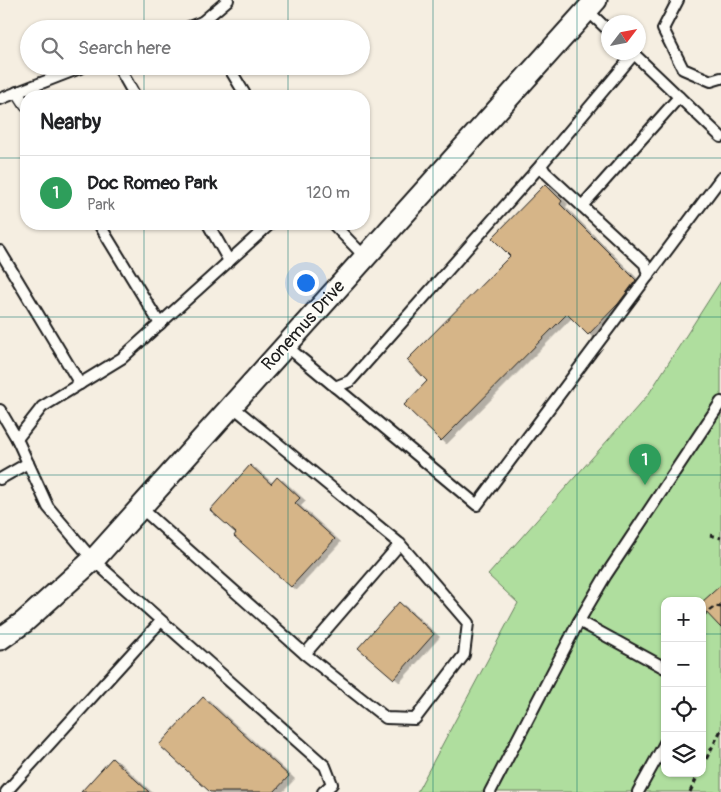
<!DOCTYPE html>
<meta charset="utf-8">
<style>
:root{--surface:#fff;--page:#f2f2f2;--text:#202124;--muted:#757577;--line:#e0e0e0;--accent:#ea580c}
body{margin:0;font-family:Pangolin,sans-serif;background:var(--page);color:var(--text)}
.controls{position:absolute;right:15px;bottom:15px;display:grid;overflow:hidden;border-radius:10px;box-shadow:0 1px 4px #0004}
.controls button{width:45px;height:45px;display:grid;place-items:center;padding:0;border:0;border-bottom:1px solid var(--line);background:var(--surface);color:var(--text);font:25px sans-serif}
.compass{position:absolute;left:601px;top:15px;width:45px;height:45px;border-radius:50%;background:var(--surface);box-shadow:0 1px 4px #0004;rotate:58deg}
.you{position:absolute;left:305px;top:282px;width:18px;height:18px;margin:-12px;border:4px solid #fff;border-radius:50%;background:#1a73e8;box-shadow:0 0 0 8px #1a73e833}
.badge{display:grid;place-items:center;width:32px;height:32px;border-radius:50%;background:var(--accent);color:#fff;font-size:16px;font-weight:700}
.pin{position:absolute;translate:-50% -41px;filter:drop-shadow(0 1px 2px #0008)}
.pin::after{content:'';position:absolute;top:26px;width:18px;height:15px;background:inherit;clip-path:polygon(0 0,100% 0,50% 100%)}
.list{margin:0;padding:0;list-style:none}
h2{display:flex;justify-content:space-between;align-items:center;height:65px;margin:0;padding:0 20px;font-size:21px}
h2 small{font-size:16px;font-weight:400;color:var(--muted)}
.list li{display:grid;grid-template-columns:32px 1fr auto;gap:15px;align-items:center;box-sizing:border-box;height:75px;padding:0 20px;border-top:1px solid var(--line)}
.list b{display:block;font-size:19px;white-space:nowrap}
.list p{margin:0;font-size:16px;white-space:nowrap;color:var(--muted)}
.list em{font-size:16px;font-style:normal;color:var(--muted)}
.icon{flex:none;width:28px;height:28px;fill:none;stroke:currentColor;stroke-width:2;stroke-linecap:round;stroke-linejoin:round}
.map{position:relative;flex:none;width:721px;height:792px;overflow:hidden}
.search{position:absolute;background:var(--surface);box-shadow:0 1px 4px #0004;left:20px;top:20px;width:350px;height:55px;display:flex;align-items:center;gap:12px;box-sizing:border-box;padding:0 18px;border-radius:28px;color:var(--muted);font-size:19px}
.panel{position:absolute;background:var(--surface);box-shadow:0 1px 4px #0004;left:20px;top:90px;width:350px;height:140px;border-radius:20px}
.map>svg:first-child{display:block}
.green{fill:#afde9e;stroke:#667d5d;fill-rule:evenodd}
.building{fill:#d6b588;stroke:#1c1c1c;filter:url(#shadow)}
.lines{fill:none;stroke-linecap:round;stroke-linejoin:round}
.lane-casing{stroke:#1c1c1c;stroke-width:14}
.street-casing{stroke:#1c1c1c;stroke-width:25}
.path{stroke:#1c1c1c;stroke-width:3;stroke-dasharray:5 4;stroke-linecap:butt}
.lane{stroke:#fdfcf7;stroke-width:10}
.street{stroke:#fdfcf7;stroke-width:21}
.grid{fill:none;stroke:#0f766e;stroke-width:1;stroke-opacity:0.55}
.labels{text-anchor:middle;stroke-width:4;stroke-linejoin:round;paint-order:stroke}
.street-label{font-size:18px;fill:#1c1c1c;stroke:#fdfcf7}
</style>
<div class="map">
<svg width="721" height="792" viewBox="0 0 721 792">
<defs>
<filter id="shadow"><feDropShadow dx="5.5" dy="3" stdDeviation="0" flood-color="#0004"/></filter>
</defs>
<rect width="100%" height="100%" fill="#f5eee1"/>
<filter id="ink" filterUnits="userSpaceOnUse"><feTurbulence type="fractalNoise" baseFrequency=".02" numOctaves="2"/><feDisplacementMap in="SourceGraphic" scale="10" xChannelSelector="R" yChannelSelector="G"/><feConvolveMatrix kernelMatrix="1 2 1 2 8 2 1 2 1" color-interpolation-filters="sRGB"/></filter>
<g filter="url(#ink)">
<path class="green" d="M721,281V792H417L518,603L488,575L648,395ZM665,601H702V773H665Z"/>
<g class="building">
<path d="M545,184L562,201L560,204L636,280L618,304L588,335L567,314L441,441L404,405L427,381L407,360L510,256L492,238Z"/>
<path d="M250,465L271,484L277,477L300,498L295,503L335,539L291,587L234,536L236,533L210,510Z"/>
<path d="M721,585V628L702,608V602Z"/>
<path d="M399,602L434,634L394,679L358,648Z"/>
<path d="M203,697L289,776L274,792H210L159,745Z"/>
<path d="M112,758L149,792H81Z"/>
</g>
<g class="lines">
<g class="lane-casing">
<g id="lane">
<path d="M678,0L663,29L683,69L711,81L721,78"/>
<path d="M587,10L608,30"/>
<path d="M184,29L202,22"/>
<path d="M206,29L202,22L228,0"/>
<path d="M632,52L721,137"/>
<path d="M634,54L541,165L545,172L645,264L648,276"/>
<path d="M118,66L135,96"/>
<path d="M228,66L246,96"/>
<path d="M17,92L26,106"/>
<path d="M0,99L85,66"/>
<path d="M582,206L679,97"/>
<path d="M99,224L160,324"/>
<path d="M208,224L229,261"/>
<path d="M270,224L122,358L42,407L17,439L48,507L93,560L325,766L332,784L323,792"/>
<path d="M333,224L365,257"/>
<path d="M0,251L80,384"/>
<path d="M285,345L477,505L721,178"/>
<path d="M335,387L350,381L541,165"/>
<path d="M0,410L17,439"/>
<path d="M0,479L28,463"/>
<path d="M140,507L305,654L386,718L415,719L464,655L468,623L400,544L231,405"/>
<path d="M579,621L665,668"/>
<path d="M305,654L400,544"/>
<path d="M6,792L161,621"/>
<path d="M490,792L579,621L606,575L721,402"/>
<path d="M638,792L665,743"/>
</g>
</g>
<g class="street-casing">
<path id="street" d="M0,639L24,622L97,556L596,0"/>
</g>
<g class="path">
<path d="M710,535L721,538"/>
<path d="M702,616L715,606L721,607"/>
<path d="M702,767L721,730"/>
<path d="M690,792L699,773"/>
</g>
<use href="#lane" class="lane"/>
<use href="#street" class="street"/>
</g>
</g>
<path class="grid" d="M144,0V29M288,0V29M433,0V792M577,0V792M144,66V96M288,66V96M0,158H26M364,158H721M144,224V792M288,224V792M0,317H721M0,475H721M0,634H665M702,634H721"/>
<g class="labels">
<g class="street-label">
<text transform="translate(303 325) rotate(-48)" y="6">Ronemus Drive</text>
</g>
</g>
</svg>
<div class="controls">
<button>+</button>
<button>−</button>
<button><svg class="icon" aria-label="locate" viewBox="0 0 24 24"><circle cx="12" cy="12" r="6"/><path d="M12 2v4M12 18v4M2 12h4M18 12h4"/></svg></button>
<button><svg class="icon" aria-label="layers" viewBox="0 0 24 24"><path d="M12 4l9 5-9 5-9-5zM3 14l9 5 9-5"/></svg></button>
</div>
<svg class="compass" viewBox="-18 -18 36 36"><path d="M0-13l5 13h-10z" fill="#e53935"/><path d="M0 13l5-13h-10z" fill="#757577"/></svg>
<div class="you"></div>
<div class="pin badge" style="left:645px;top:485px;background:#2e9e5b">1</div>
<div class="search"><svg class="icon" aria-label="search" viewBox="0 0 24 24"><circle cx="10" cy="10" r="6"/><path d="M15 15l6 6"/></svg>Search here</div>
<section class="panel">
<h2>Nearby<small></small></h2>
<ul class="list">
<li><span class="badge" style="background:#2e9e5b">1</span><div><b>Doc Romeo Park</b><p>Park</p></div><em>120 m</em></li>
</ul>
</section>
</div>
